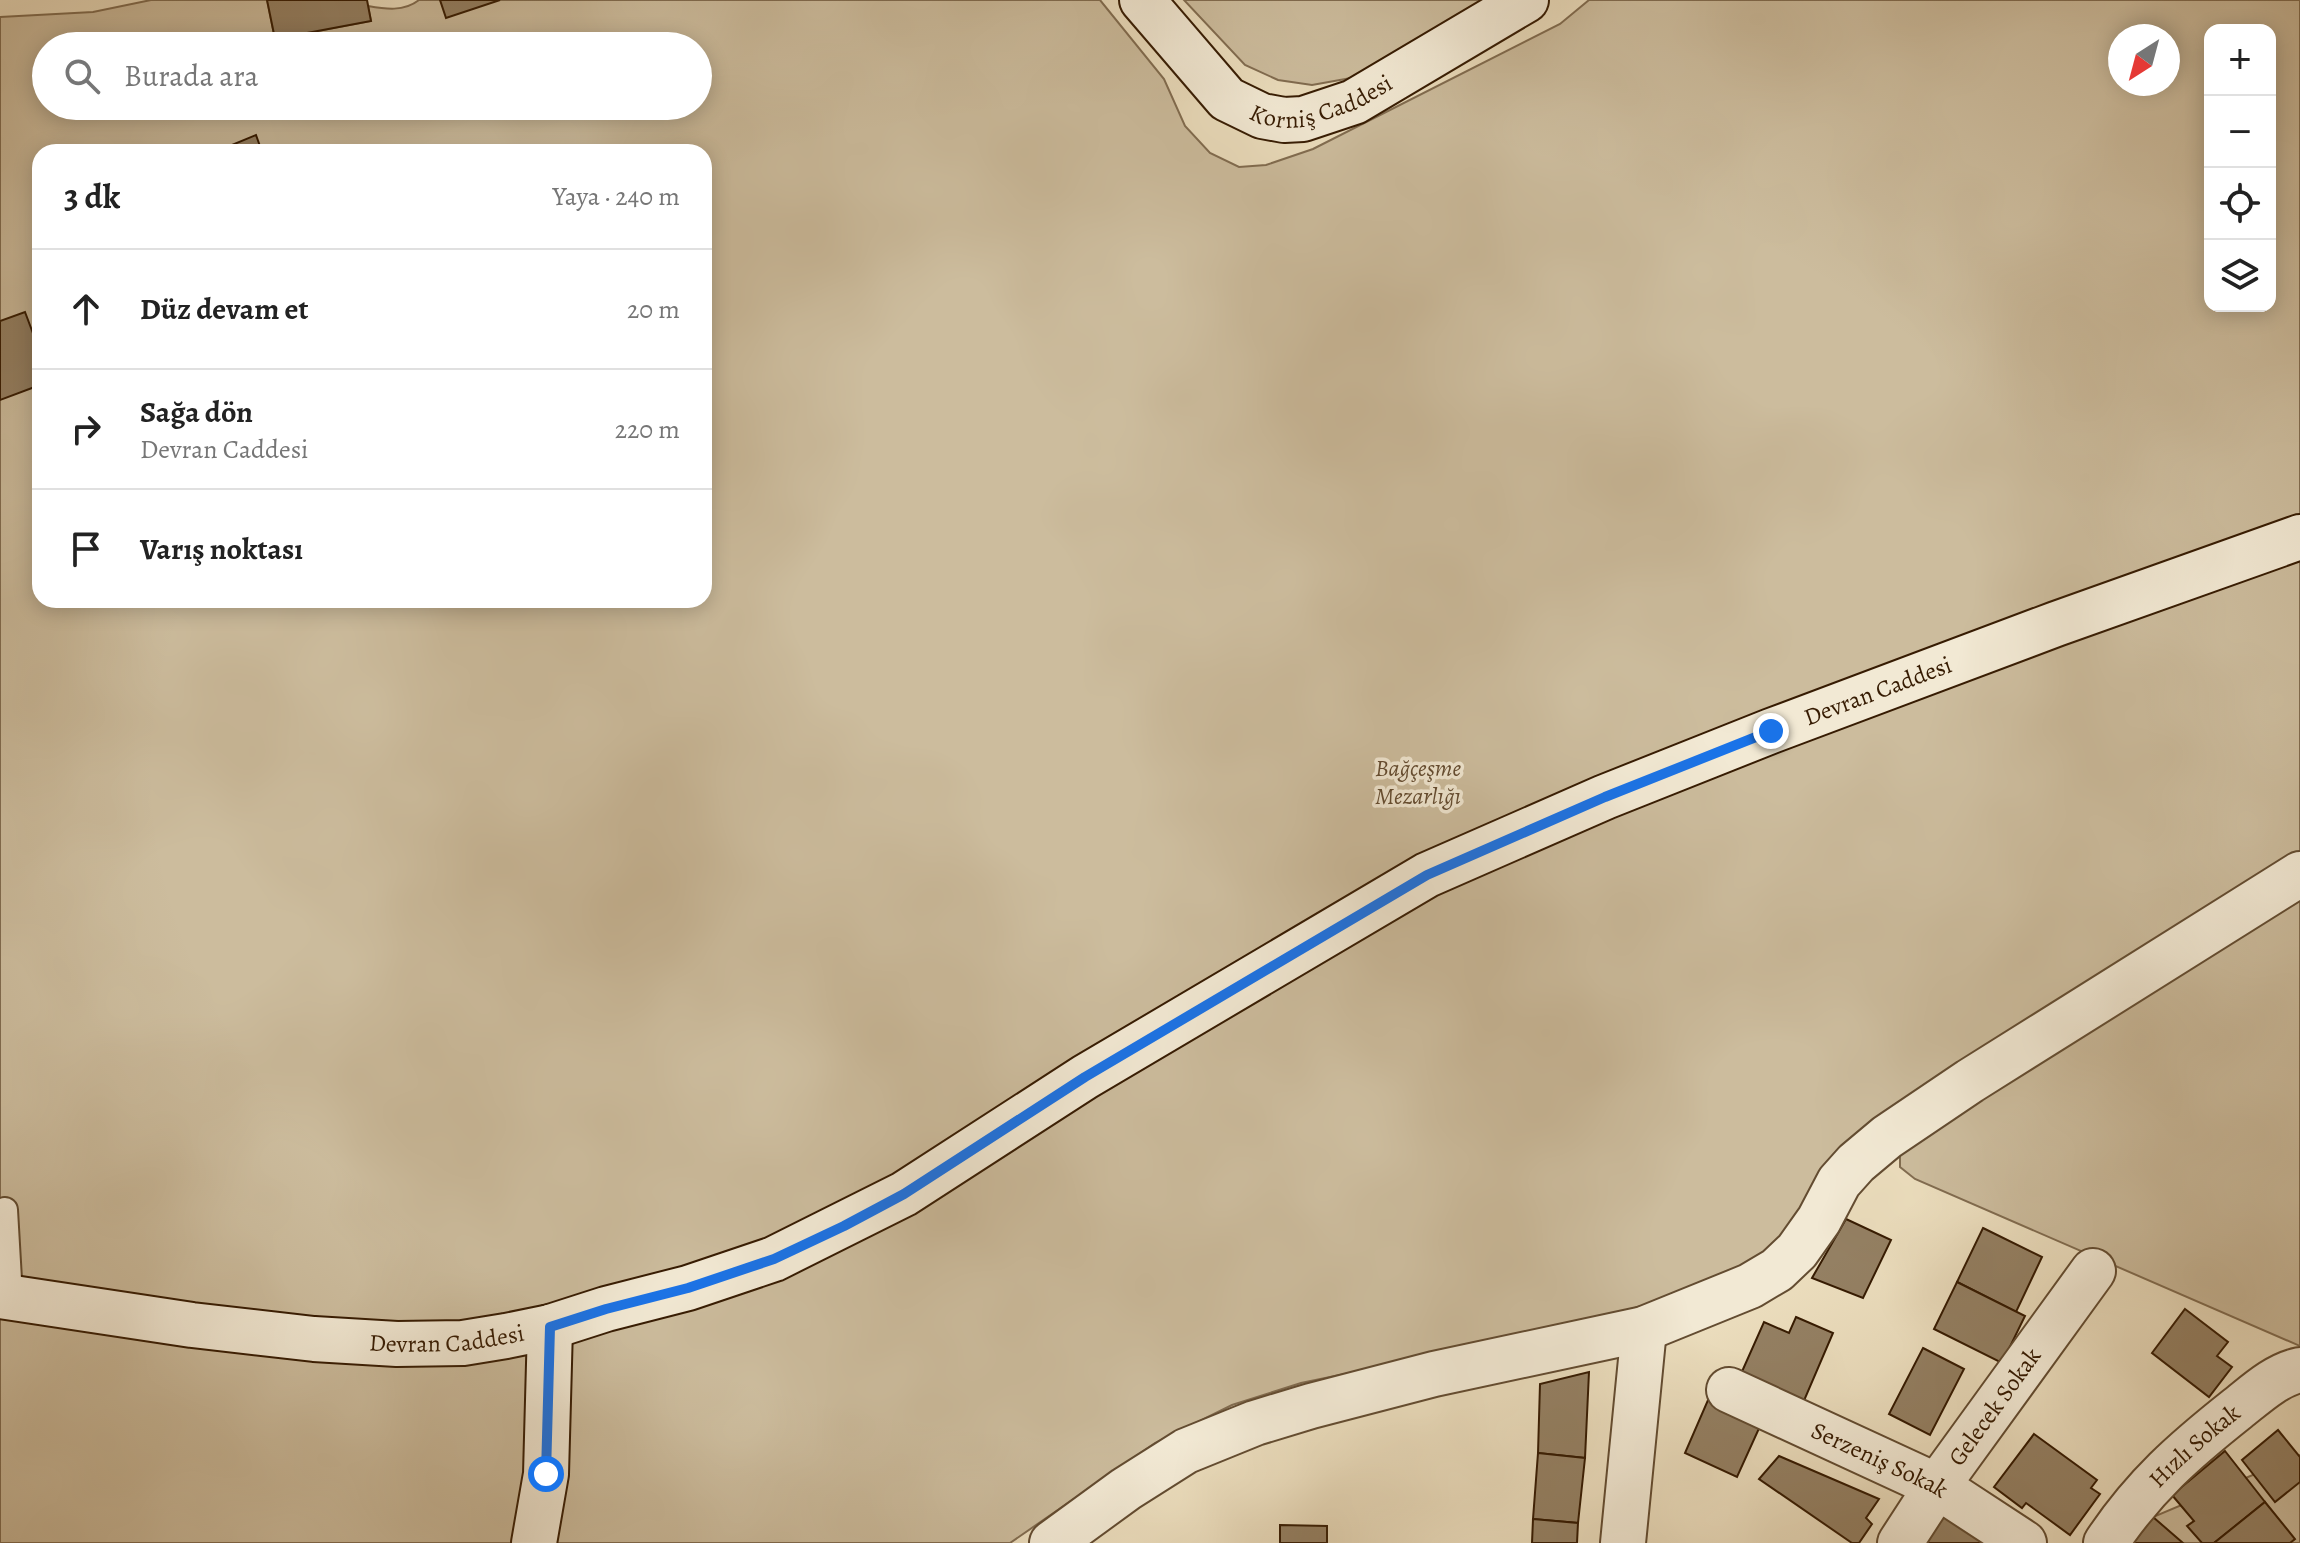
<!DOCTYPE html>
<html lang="tr">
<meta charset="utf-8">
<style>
:root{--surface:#fff;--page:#f6f6f6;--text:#222;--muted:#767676;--line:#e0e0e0}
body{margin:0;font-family:Alegreya,serif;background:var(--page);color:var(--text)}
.controls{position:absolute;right:24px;top:24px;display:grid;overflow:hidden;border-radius:16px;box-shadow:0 4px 20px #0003}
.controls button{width:72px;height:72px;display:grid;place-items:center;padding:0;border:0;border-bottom:2px solid var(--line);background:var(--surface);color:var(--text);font:40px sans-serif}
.compass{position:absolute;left:2108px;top:24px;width:72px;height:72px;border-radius:50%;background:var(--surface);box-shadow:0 4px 20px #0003;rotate:216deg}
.stop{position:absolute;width:24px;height:24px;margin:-18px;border:6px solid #1a73e8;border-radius:50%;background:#fff}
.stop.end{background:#1a73e8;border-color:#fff;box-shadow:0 2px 8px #0008}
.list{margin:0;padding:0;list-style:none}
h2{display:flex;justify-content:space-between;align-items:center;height:104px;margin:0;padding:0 32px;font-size:34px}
h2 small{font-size:26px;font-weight:400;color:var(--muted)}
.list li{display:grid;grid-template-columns:52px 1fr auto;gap:24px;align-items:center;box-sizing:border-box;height:120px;padding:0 32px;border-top:2px solid var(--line)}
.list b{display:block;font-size:30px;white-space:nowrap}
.list p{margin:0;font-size:26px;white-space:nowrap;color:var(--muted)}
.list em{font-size:26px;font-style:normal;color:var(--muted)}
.icon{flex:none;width:44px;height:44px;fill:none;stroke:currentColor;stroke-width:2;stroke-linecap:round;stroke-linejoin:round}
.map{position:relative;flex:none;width:2300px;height:1543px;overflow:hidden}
.search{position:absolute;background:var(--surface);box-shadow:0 4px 20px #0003;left:32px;top:32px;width:680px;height:88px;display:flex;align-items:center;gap:20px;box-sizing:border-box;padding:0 28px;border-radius:44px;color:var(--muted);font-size:30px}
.panel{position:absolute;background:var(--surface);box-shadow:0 4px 20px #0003;left:32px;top:144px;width:680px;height:464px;border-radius:24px}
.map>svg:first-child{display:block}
.green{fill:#ccbc9d;stroke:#816c50;stroke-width:2;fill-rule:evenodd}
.building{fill:#948063;stroke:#361b02;stroke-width:2}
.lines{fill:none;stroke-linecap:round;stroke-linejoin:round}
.service-casing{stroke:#634c31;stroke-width:28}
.minor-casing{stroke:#634c31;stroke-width:48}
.secondary-casing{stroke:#361b02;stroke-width:48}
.service{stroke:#f2e9d4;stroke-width:24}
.minor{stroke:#f2e9d4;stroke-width:44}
.secondary{stroke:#f2e9d4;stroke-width:44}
.route{stroke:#1a73e8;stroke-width:10}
.labels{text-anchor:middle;stroke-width:7;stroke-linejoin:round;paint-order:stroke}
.street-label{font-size:24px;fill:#361b02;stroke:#f2e9d4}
.park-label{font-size:24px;font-style:italic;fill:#634b30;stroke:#f2e9d4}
</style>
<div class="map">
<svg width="2300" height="1543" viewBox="0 0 2300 1543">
<rect width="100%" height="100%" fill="#ebddbd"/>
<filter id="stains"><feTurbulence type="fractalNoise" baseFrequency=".0025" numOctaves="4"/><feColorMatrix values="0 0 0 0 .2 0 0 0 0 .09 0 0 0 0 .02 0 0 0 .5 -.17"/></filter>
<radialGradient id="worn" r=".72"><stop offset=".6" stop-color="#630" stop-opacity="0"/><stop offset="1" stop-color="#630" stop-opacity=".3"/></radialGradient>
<g class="green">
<path d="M151,0H267L275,39L371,21L368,6C385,9 404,12 419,0H1100L1164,79L1185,126L1210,153L1239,167L1266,165L1313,149L1560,24L1589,0H2300V857L1799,1228L1761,1261L1642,1307L1500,1342L1301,1383L1232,1405L1155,1443L1010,1543H0V17L93,12ZM2210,30H2270V306H2210ZM2120,36H2168V84H2120ZM46,46H698V106H46ZM40,152H704V600H40Z"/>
<path d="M1184,0H1488L1351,78L1312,85L1278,80L1245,65Z"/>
<path d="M2300,893V1346L1915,1179L1900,1167V1155L1919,1134Z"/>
<path d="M2300,1455V1543H2133L2153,1517Z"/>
</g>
<g class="building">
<path d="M267,0H367L371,21L275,39Z"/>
<path d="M440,0H500L446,18Z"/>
<path d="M256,135L262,152H215Z"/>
<path d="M25,312L40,352V385L0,400V321Z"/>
<path d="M1846,1219L1891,1240L1863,1298L1812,1278Z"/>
<path d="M1983,1228L2042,1257L2016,1312L1957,1282Z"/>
<path d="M1957,1282L2025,1316L2002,1363L1934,1329Z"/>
<path d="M2185,1309L2228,1342L2217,1356L2232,1367L2209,1397L2152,1353Z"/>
<path d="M1796,1317L1833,1333L1803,1403L1740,1376L1764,1322L1789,1333Z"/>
<path d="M1923,1348L1964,1369L1930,1435L1889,1414Z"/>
<path d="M1589,1372L1585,1458L1538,1453L1540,1384Z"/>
<path d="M1708,1400L1761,1424L1737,1477L1685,1453Z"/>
<path d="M2278,1430L2300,1457V1482L2275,1502L2242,1460Z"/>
<path d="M2034,1434L2097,1480L2091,1488L2100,1494L2070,1535L2026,1503L2022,1508L1994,1487Z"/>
<path d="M2225,1451L2265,1502L2214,1543H2202L2187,1526L2194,1521L2172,1495Z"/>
<path d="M1538,1453L1585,1458L1578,1523L1533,1519Z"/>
<path d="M1779,1456L1879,1499L1866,1518L1872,1524L1859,1543H1852L1759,1479Z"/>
<path d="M2265,1502L2295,1539L2290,1543H2214Z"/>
<path d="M1943,1507L1994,1543H1929L1921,1537Z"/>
<path d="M2153,1517L2183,1543H2133Z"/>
<path d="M1533,1519L1578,1523L1577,1543H1532Z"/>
<path d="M1280,1525L1327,1526V1543H1280Z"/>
</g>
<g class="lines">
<g class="service-casing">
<path id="service" d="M5,1210L10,1297"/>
</g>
<g class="minor-casing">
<g id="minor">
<path id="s1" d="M1729,1390L1937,1486L2024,1543"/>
<path d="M1052,1543L1126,1489L1186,1451L1255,1423L1311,1406L1434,1374L1644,1329L1750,1286L1777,1270L1797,1251L1819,1220L1839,1182L1856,1163L1887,1137L1970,1081L2300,874"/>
<path d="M1623,1543L1644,1329"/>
<path id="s2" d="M1900,1543L1937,1486L2093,1271"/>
<path id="s3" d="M2106,1543C2144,1486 2184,1451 2237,1409C2256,1394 2276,1375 2300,1370"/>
</g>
</g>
<g class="secondary-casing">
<g id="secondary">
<path id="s4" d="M1142,0L1227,99L1262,116L1284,120L1303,119L1354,102L1526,0"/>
<path id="s5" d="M0,1296L192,1325L314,1339L397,1344L463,1343L506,1336L550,1327L606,1309L688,1288L774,1259L904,1194L1085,1077L1427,875L1605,797L1771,731L2056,624L2300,537"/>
<path d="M534,1543L546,1474L550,1327"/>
</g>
</g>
<use href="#service" class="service"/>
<use href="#minor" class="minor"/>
<use href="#secondary" class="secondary"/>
</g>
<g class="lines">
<path class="route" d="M546,1474L550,1327L606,1309L688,1288L774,1259L844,1226L904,1194L1085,1077L1427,875L1605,797L1771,731"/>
</g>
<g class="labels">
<g class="street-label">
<text dy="8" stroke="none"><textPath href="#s4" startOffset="232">Korniş Caddesi</textPath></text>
<text dy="8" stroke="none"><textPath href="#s5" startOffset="2034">Devran Caddesi</textPath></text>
<text dy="8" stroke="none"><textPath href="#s5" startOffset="450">Devran Caddesi</textPath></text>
<text dy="8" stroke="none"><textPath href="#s2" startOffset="166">Gelecek Sokak</textPath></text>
<text dy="8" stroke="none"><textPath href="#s3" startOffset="132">Hızlı Sokak</textPath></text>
<text dy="8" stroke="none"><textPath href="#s1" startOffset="166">Serzeniş Sokak</textPath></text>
</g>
<g class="park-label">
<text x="1418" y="776">Bağçeşme<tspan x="1418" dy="28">Mezarlığı</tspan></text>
</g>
</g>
<rect width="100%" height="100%" filter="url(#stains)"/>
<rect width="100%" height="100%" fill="url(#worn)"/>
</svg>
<div class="controls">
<button>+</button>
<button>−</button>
<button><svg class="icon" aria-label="locate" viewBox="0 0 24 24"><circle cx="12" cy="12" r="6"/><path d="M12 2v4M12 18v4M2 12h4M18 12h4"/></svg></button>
<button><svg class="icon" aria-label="layers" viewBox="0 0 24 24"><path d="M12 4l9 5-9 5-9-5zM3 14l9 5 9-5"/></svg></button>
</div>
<svg class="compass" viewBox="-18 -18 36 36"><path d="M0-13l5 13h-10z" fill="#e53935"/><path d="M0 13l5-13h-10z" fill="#767676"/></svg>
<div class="stop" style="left:546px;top:1474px"></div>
<div class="stop end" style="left:1771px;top:731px"></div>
<div class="search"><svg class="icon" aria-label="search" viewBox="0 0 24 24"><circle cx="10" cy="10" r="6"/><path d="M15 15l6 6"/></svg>Burada ara</div>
<section class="panel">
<h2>3 dk<small>Yaya · 240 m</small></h2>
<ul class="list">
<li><svg class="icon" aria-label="ahead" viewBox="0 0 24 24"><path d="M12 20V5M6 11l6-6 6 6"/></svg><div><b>Düz devam et</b></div><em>20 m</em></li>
<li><svg class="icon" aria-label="right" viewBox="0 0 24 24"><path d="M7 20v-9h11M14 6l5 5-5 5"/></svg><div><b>Sağa dön</b><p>Devran Caddesi</p></div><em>220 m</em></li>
<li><svg class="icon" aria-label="arrive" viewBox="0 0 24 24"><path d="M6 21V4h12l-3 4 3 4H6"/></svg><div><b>Varış noktası</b></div></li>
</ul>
</section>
</div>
